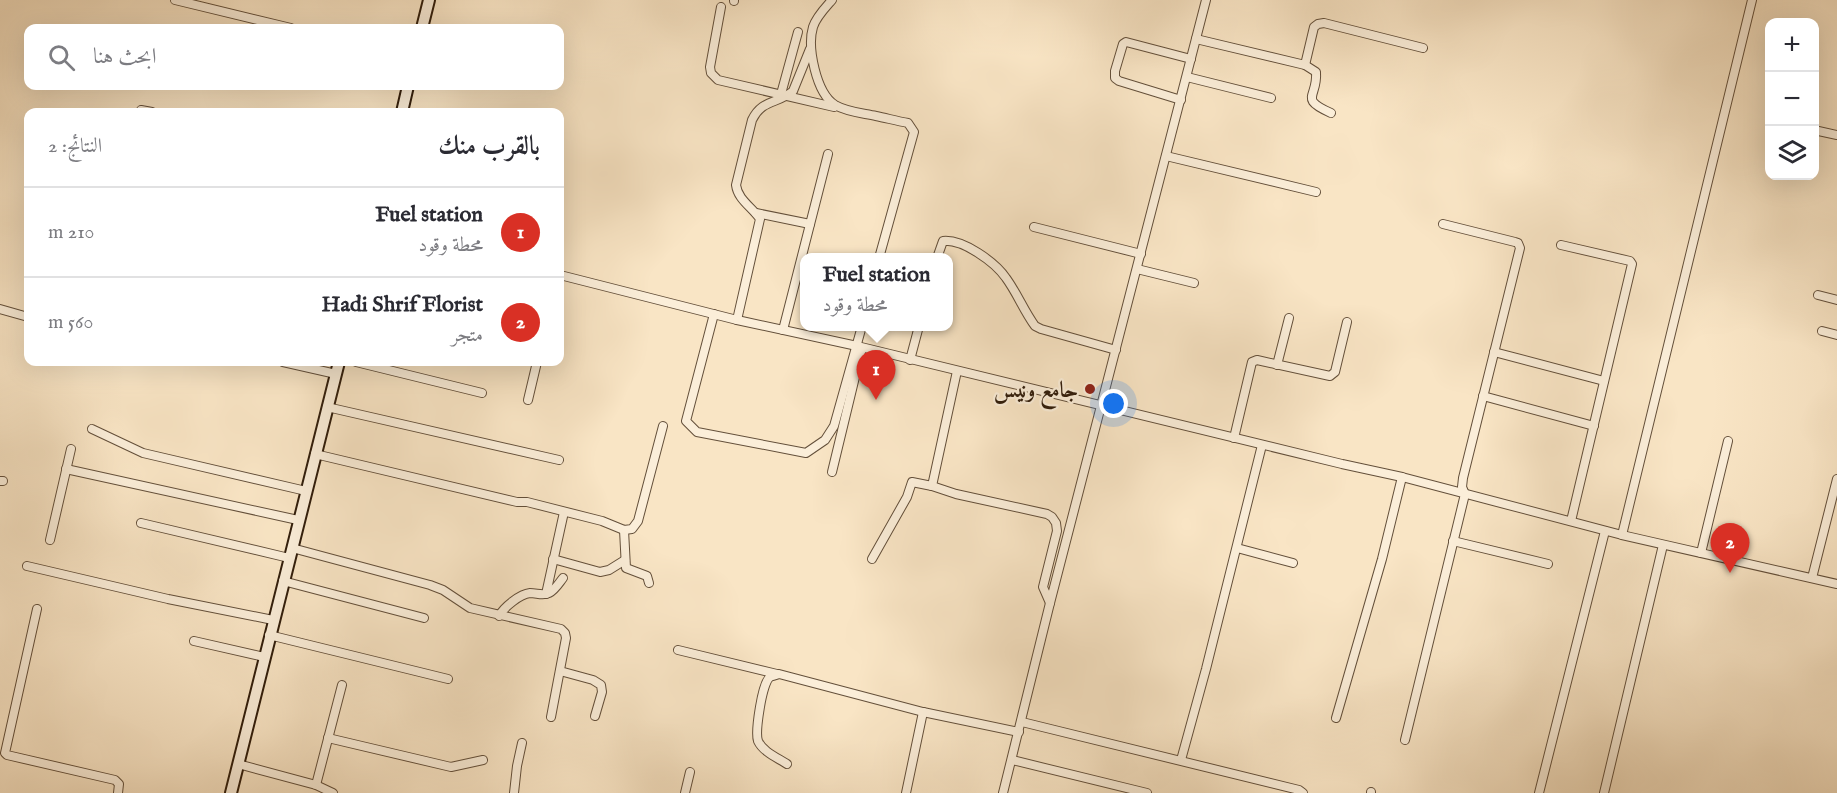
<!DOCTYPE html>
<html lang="ar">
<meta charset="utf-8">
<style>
:root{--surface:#fff;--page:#f7f7f7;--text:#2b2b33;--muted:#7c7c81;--line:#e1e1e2;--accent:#d93025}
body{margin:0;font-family:"IM FELL English",Amiri,serif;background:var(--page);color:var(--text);direction:rtl}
.controls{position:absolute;right:18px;top:18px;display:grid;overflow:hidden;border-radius:12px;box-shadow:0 6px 24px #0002}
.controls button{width:54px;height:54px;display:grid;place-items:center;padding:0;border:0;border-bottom:2px solid var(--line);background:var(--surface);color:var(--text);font:30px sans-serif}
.you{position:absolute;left:1114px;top:404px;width:21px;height:21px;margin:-15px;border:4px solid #fff;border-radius:50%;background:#1a73e8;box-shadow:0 0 0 9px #1a73e833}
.badge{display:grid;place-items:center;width:39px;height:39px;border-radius:50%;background:var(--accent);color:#fff;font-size:20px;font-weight:700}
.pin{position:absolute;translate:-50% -50px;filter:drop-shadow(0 2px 3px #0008)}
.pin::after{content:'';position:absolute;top:32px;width:21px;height:18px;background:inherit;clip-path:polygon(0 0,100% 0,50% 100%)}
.popup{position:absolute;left:800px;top:253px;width:153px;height:78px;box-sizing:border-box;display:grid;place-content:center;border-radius:12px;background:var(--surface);filter:drop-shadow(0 2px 4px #0005);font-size:20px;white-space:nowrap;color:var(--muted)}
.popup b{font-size:22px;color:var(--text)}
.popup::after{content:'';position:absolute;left:50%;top:100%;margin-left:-12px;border:12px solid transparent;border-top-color:var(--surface)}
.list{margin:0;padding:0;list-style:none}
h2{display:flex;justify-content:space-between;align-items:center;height:78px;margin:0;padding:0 24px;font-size:26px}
h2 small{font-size:20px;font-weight:400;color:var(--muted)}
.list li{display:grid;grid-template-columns:39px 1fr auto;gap:18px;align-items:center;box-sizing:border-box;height:90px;padding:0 24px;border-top:2px solid var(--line)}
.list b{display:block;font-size:22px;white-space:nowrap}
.list p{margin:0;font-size:20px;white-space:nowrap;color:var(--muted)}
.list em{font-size:20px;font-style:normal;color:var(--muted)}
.icon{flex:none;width:33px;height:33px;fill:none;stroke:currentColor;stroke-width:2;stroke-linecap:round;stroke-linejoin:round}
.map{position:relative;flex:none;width:1837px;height:793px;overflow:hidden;direction:ltr}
.search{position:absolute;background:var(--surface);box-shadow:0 6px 24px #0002;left:24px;top:24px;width:540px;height:66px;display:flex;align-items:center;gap:15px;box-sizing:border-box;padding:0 21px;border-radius:12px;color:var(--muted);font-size:22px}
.panel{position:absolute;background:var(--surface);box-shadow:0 6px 24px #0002;left:24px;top:108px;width:540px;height:258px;border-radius:12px;direction:rtl}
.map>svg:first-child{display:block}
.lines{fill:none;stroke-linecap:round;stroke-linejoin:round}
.minor-casing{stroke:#634f3a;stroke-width:10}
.secondary-casing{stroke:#311d0b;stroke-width:14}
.minor{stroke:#fbeed9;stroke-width:8}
.secondary{stroke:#fbeed9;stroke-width:10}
.poi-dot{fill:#8f2418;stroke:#fbeed9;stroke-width:2}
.labels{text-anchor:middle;stroke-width:4.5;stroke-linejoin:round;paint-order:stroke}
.poi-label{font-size:22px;font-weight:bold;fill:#311d0b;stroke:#fbeed9;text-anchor:end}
</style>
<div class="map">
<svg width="1837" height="793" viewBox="0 0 1837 793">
<rect width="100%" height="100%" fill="#f9e5c5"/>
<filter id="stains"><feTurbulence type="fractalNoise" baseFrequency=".00333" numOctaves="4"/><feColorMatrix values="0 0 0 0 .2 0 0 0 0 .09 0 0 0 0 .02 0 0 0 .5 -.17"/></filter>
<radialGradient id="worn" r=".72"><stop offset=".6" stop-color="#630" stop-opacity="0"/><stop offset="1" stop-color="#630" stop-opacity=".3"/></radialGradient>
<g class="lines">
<g class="minor-casing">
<g id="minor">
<path d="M175,0L291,28"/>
<path d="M832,0C825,8 816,17 813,27C807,47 816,93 835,105C847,112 862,113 876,116C886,118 897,121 908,123L914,132L879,258"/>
<path d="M734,1V0"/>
<path d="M721,7L710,67L711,73L718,80L834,107"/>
<path d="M1196,39L1305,65L1314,27L1318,24L1324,23L1423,48"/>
<path d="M1305,65L1316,72C1318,98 1298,98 1331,113"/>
<path d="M1187,77L1271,98"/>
<path d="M781,94L798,32"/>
<path d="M1181,100L1119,81L1115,78V71L1123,44L1126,42L1191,59"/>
<path d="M141,110L152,112"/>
<path d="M1814,130L1837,135"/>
<path d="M1166,156L1316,192"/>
<path d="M756,213L810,224"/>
<path d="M1034,227L1141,254"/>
<path d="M1561,245L1630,261L1632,264L1571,521"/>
<path d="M937,258L943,241C963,239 995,262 1006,278C1017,293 1024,311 1035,326L1041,329L1116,350"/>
<path d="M1137,269L1194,283"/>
<path d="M560,275L737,320L857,346L1342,464L1402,477L1622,535L1837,584"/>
<path d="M1818,295L1837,300"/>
<path d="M0,309L28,317"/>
<path d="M714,314L686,421L697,432L806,453L825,440L834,426L862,326"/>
<path d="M737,320L760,219C752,207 738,200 736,185L752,120C762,99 778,104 793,91L810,49"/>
<path d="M783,330L828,154"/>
<path d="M1822,331L1837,335"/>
<path d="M1494,352L1604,381"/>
<path d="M910,360L919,326"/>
<path d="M283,362L336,374"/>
<path d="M356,362L482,393"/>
<path d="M1277,365L1289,318"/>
<path d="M1483,396L1594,426"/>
<path d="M528,400L537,362"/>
<path d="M327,407L559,460"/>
<path d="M92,429L143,453L306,491"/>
<path d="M1234,438L1252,362L1257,360L1330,376L1335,372L1347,322"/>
<path d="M315,454L517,502H527L602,521L624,530L632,529L638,521L663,426"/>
<path d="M66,469L298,520"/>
<path d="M832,472L862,348"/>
<path d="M0,481H3"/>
<path d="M932,486L957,371"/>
<path d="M141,523L289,558"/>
<path d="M624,530L626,568L647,576L649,583"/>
<path d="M1622,535L1752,0"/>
<path d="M50,540L71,449"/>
<path d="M1453,541L1548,564"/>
<path d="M292,548L430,585L443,590L470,608L561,629L565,633L566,638L551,717"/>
<path d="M1237,548L1293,563"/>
<path d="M1701,553L1728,441"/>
<path d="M553,559L600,572L609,570L625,560"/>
<path d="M872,559L907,497L912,482L932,486L956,494L1047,514L1052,517L1056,523L1057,531L1043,587L1050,603"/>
<path d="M27,566L168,599L273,620"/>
<path d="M1812,578L1837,479"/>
<path d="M283,581L424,618"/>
<path d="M546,594L564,512"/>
<path d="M37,609L5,753L7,755L115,780L119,784L118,793"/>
<path d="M499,616C504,607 520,594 530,593C537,593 543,596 549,593C555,590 559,583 563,578"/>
<path d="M269,635L448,679"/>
<path d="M194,641L264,657"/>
<path d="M678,650L777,674"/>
<path d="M560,671L593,680L601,685L602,692L595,716"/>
<path d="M1336,718L1382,559L1402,477"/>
<path d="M1022,722L1299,790L1303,793"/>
<path d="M328,738L451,767L483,760"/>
<path d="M1405,740L1465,494L1462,487L1463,478L1520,248L1518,243L1515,242L1443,224"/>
<path d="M1012,760L1147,793"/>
<path d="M1181,760L1206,669L1262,445"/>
<path d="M238,764L316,785L333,793"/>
<path d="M787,764C778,758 763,752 758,741C755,732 762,682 770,677C771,676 777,675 779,674L923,712L1019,732"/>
<path d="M316,785L342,685"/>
<path d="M514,793L517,766L522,743"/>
<path d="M685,793L690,772"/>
<path d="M906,793L923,712"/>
<path d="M1003,793L1050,603L1206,0"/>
<path d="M1371,793V792"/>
<path d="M1539,793L1605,531"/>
<path d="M1604,793L1663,545"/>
</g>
</g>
<g class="secondary-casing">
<g id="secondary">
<path d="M422,28L429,0"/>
<path d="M402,112L408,86"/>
<path d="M231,793L339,362"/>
</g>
</g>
<use href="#minor" class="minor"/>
<use href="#secondary" class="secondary"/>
</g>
<circle class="poi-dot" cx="1090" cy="389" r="6"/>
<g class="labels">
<g class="poi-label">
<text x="1078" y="397">جامع ونيس</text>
</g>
</g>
<rect width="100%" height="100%" filter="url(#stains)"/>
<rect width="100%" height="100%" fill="url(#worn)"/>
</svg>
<div class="controls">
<button>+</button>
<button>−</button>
<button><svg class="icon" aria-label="layers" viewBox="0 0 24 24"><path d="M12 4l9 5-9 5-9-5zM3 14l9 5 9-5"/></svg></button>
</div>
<div class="you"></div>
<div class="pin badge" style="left:876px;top:400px">1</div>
<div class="popup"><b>Fuel station</b>محطة وقود</div>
<div class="pin badge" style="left:1730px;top:573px">2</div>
<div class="search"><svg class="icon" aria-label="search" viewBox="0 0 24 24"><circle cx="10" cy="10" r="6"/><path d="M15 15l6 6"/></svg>ابحث هنا</div>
<section class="panel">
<h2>بالقرب منك<small>النتائج: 2</small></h2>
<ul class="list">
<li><span class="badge">1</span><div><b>Fuel station</b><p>محطة وقود</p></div><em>210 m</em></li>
<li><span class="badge">2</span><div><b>Hadi Shrif Florist</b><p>متجر</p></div><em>560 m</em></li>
</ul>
</section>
</div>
